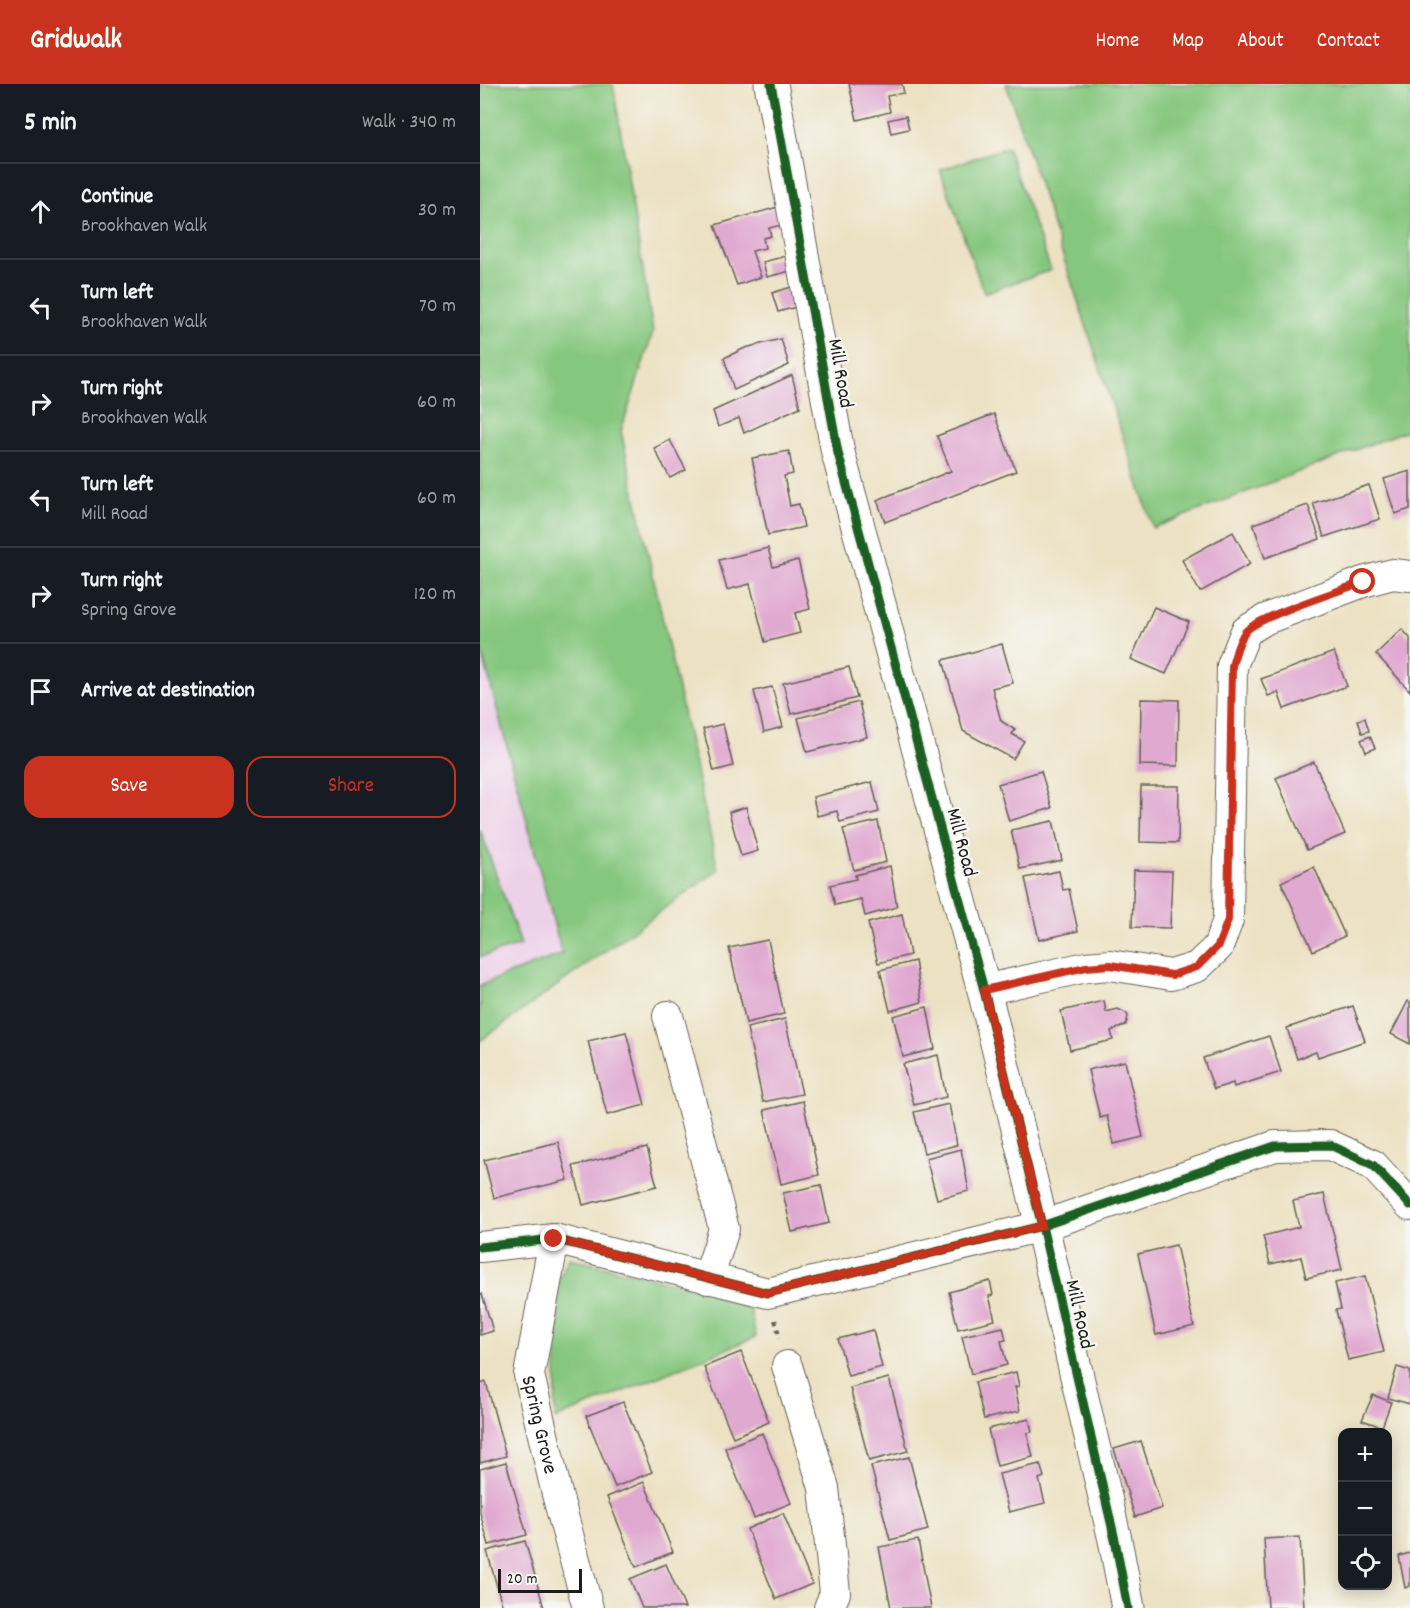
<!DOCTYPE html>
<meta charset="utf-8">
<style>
:root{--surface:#171b24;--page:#242831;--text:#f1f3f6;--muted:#9ea1a6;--line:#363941;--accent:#c8321e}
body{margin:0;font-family:Dekko,sans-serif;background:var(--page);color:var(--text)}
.controls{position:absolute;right:18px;bottom:18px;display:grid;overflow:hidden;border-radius:12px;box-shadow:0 3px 15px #0003}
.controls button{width:54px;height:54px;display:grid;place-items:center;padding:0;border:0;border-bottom:2px solid var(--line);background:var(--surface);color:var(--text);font:30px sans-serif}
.scale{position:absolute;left:18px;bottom:15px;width:84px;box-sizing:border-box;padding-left:6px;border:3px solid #1c1c1c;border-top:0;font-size:16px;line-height:21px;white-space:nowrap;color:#1c1c1c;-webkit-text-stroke:4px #f6f6f2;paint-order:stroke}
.stop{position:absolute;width:18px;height:18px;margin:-14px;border:4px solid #c8321e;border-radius:50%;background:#fff}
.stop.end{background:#c8321e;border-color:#fff;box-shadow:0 2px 6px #0008}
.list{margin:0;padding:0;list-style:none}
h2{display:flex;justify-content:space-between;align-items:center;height:78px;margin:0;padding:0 24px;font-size:26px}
h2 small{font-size:20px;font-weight:400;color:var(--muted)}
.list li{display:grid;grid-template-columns:39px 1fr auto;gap:18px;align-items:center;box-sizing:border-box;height:96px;padding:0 24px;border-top:2px solid var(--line)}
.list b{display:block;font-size:22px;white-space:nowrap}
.list p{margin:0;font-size:20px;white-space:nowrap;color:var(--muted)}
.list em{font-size:20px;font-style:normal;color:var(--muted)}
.actions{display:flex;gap:12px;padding:18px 24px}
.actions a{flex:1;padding:14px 0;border:2px solid var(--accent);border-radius:18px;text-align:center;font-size:21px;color:var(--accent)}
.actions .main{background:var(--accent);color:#fff}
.icon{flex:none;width:33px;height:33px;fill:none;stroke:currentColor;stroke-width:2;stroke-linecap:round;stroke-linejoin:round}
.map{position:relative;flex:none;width:930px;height:1524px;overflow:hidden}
header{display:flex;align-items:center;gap:36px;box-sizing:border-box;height:84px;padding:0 30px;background:var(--accent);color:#fff}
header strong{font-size:28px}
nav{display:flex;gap:33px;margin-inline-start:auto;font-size:21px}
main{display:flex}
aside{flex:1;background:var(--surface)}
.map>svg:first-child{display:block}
.built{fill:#edd1e9}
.green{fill:#86c77f;stroke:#51724e;stroke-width:1.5}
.building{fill:#e0a9d0}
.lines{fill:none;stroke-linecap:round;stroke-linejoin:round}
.minor-casing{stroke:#656156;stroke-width:32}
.tertiary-casing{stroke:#656156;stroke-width:35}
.path{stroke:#656156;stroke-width:4;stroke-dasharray:4.5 4.5;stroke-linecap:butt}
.minor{stroke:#fff;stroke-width:30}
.tertiary{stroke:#fff;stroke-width:33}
.cycleway-casing{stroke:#f6f6f2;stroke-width:13}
.cycleway{stroke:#1b5e20;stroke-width:9}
.route{stroke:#c8321e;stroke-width:8}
.labels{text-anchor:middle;stroke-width:4.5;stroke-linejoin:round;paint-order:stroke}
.street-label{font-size:21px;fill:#1c1c1c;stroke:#f6f6f2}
</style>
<header>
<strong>Gridwalk</strong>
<nav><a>Home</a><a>Map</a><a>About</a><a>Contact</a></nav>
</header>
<main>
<aside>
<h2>5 min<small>Walk · 340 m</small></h2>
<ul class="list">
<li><svg class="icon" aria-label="ahead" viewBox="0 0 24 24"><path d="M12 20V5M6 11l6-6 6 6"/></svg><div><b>Continue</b><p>Brookhaven Walk</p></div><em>30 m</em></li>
<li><svg class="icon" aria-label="left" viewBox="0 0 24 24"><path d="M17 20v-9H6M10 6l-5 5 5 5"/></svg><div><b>Turn left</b><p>Brookhaven Walk</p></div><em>70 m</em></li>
<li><svg class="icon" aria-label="right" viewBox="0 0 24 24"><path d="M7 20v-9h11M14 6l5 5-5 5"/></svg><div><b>Turn right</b><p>Brookhaven Walk</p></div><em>60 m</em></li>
<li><svg class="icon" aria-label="left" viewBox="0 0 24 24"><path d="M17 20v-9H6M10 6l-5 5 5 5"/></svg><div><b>Turn left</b><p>Mill Road</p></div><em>60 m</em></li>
<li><svg class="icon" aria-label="right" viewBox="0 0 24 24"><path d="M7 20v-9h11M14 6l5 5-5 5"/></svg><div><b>Turn right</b><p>Spring Grove</p></div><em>120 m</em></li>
<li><svg class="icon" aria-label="arrive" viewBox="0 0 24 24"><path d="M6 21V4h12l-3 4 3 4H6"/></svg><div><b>Arrive at destination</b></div></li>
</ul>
<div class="actions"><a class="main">Save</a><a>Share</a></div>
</aside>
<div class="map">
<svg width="930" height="1524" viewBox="0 0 930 1524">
<rect width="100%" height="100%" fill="#f6f6f2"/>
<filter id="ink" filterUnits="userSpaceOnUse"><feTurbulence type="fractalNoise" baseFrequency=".0167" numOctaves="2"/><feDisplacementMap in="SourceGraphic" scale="12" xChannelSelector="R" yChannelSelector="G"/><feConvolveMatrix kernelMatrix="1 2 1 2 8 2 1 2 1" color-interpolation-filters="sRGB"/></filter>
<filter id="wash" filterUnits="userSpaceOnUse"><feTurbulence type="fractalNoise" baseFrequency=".008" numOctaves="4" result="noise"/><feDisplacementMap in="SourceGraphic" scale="24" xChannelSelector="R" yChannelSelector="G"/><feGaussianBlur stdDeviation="1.35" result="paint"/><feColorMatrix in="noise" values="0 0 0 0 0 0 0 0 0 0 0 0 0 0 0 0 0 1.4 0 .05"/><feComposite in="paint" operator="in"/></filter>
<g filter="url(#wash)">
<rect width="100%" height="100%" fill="#ece1c3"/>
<path class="built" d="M0,561L82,870L0,901Z"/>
<g class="green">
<path d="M0,0H133L173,248L141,347L238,786L0,957V901L82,870L0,561Z"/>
<path d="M526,0H930V345L673,444Z"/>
<path d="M527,63L571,186L504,209L460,86Z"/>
<path d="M0,745L41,861L0,873Z"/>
<path d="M89,1174L268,1217L276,1253L75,1335L79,1194Z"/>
</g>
<g id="blocks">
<g class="building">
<path d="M369,0H422L424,9L407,12L410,28L377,36Z"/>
<path d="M426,32L429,45L411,49L408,36Z"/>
<path d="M305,121L310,139L289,144L291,152L283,154L285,164L272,167L281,193L257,201L235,141Z"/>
<path d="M314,170L318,185L287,193L283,178Z"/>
<path d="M321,200L327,220L298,228L292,209Z"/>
<path d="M301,255L309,281L254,306L244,274L265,264Z"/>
<path d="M312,291L320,323L264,349L259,334L238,343L233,327Z"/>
<path d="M514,330L536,387L405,438L397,416L471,387L457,352Z"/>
<path d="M190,356L206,386L190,394L174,364Z"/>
<path d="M309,367L313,390L304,392L310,422L319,420L324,443L288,451L272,374Z"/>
<path d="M930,387V425L915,430L904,395Z"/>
<path d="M889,401L900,435L844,453L833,419Z"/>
<path d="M828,421L840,455L785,474L773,440Z"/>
<path d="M753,448L770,480L720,508L702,476Z"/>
<path d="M288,464L293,483L318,476L330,525L315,529L320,549L285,558L270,500L247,506L239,476Z"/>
<path d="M674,523L709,538L686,590L651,575Z"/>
<path d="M922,545L930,554V607L896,570Z"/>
<path d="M522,560L533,599L512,604L521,637L535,646L532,650L544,657L533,675L483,647L463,576Z"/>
<path d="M854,568L867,602L804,625L798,608L788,612L781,595Z"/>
<path d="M369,583L377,614L311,630L303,599Z"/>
<path d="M292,603L303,643L284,648L274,607Z"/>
<path d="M661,615L699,616L698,682L660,681Z"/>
<path d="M379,618L387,653L327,668L318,634Z"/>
<path d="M885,634L889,647L882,649L878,636Z"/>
<path d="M243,640L253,682L234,687L223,645Z"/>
<path d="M890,652L895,664L886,668L881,656Z"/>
<path d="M834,678L865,750L827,766L796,694Z"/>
<path d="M561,687L572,724L529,737L518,700Z"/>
<path d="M392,698L399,728L360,738L357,727L337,732L333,713Z"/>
<path d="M661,702H699L698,759L660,758Z"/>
<path d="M266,723L278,767L261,772L249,728Z"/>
<path d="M398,737L406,778L374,786L363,745Z"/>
<path d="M573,737L582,776L540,785L531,746Z"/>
<path d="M410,782L417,823L385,832L381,815L355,821L350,801L376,795L375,791Z"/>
<path d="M834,783L865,852L833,867L801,798Z"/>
<path d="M654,786L692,787L690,844L652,843Z"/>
<path d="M579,787L583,806L589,805L598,847L559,856L545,794Z"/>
<path d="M422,830L430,871L398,879L388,839Z"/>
<path d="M288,856L304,930L266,939L249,864Z"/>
<path d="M435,877L442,918L410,927L400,886Z"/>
<path d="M624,917L626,928L638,925L646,929L648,932L646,941L631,947L633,956L590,966L581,927Z"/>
<path d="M928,917L930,918V960L911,950Z"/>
<path d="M873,922L885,957L838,973L836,968L817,975L807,944Z"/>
<path d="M447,923L455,965L423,973L413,932Z"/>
<path d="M305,935L322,1010L283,1018L267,944Z"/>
<path d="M146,948L165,1021L127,1031L108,957Z"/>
<path d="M789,952L801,988L754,1003L753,999L734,1005L723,974Z"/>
<path d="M458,971L466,1013L434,1021L423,980Z"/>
<path d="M645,977L663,1053L634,1060L627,1032L620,1034L608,986Z"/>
<path d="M323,1017L339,1091L301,1100L284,1026Z"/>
<path d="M469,1020L477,1061L444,1069L434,1028Z"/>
<path d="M78,1058L88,1096L14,1114L4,1076Z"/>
<path d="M167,1064L177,1102L103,1121L93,1082Z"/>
<path d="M481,1065L489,1107L457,1115L446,1074Z"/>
<path d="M341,1101L349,1139L312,1148L303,1109Z"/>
<path d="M844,1110L862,1186L826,1194L821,1173L790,1180L783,1152L819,1143L813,1117Z"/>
<path d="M696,1161L714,1242L676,1251L658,1170Z"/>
<path d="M885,1192L904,1268L868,1276L856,1226L861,1225L855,1199Z"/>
<path d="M510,1197L513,1211L509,1212L515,1236L478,1245L469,1208Z"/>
<path d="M2,1210L13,1247L0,1251V1211Z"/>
<path d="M523,1243L526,1256L521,1257L527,1281L491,1290L482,1252Z"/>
<path d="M393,1246L402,1283L368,1292L358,1255Z"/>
<path d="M261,1268L289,1338L253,1353L224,1283Z"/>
<path d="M917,1283L930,1287V1320L908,1314Z"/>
<path d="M536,1288L539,1302L535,1303L540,1327L504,1335L495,1298Z"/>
<path d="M409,1294L428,1367L389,1377L370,1304Z"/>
<path d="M6,1298L26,1372L0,1379V1300Z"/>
<path d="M893,1311L911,1318L902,1343L882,1336Z"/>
<path d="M143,1318L172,1388L135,1403L106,1332Z"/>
<path d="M549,1335L552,1348L547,1349L553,1373L517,1382L508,1345Z"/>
<path d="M282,1349L311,1419L274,1434L245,1364Z"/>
<path d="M661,1357L682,1424L655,1433L634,1365Z"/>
<path d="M429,1373L448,1446L410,1456L391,1382Z"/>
<path d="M26,1378L47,1451L9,1461L0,1429V1385Z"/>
<path d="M560,1380L564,1393L559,1395L565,1419L529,1428L519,1390Z"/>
<path d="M164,1398L193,1468L156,1483L127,1413Z"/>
<path d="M303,1429L332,1500L296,1515L267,1445Z"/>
<path d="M820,1453L824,1524H788L784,1455Z"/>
<path d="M438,1456L451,1524H411L399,1463Z"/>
<path d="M45,1457L64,1524H23L7,1467Z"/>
<path d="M930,1469V1502L925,1504L919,1472Z"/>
<path d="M186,1480L205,1524H162L150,1495Z"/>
</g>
</g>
</g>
<g filter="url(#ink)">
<use href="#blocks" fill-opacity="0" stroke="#656156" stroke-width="1.5"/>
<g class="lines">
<g class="minor-casing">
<g id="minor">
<path d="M504,906L606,883L630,881L691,891L717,883L738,863L748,836L752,582L766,547L786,535L883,498L913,490L930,492"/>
<path d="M188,932L244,1145L228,1195"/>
<path id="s1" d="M74,1155L49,1291L77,1410L108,1524"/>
<path d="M0,1163L74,1155L288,1209L562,1142L795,1062L850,1061L893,1081L930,1121"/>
<path d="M307,1282L344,1404L355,1509L349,1524"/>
</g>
</g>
<g class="tertiary-casing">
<path id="tertiary" d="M291,0L358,369L504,906L562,1142L635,1456L648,1524"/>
</g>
<path class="path" d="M295,1236L300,1254"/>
<use href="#minor" class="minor"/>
<use href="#tertiary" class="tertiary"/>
<g class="cycleway-casing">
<g id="cycleway">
<path d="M291,0L358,369L504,906L562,1142L635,1456L648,1524"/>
<path d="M0,1163L74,1155L288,1209L562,1142L795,1062L850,1061L893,1081L930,1121"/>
</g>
</g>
<use href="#cycleway" class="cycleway"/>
</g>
</g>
<g class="lines" filter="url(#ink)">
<path class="route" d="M74,1155L288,1209L562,1142L504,906L606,883L630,881L692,891L717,883L738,862L748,836L752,582C755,572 758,556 766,547C780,532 860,507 883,498"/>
</g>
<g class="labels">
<g class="street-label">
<text transform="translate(362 289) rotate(80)" y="7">Mill Road</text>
<text transform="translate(483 758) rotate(75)" y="7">Mill Road</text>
<text transform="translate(601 1230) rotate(77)" y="7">Mill Road</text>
<text dy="7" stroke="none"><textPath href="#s1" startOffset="189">Spring Grove</textPath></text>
</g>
</g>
</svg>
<div class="controls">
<button>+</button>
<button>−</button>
<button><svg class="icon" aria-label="locate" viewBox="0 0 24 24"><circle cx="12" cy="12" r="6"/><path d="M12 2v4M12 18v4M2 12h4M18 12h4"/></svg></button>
</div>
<div class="scale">20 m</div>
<div class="stop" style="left:883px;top:498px"></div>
<div class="stop end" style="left:74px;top:1155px"></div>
</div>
</main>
